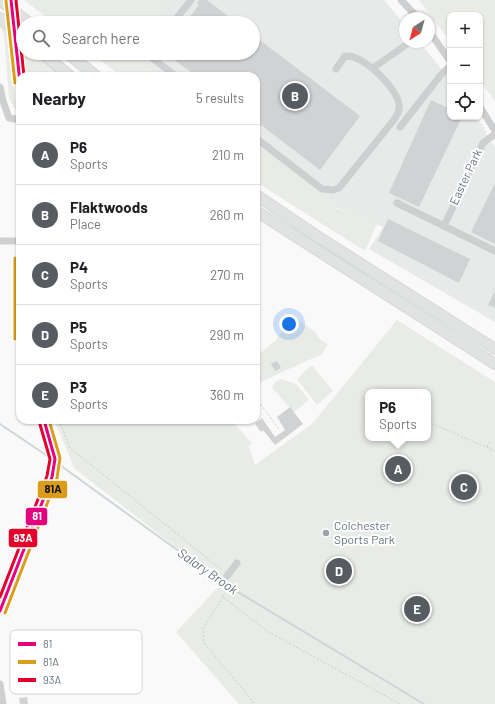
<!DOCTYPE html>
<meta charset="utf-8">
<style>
:root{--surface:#fff;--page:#f2f2f2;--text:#202124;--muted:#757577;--line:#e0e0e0;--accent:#565c61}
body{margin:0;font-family:Barlow,sans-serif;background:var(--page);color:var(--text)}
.controls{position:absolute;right:12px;top:12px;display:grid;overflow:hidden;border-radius:8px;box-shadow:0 1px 3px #0004}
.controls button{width:36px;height:36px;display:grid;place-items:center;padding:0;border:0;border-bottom:1px solid var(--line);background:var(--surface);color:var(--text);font:20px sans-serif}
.compass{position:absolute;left:399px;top:12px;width:36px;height:36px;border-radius:50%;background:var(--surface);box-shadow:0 1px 3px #0004;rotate:216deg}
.you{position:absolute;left:289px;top:324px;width:14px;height:14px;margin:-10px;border:3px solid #fff;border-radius:50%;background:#1a73e8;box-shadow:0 0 0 6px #1a73e833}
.badge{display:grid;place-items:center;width:26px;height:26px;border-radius:50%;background:var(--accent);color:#fff;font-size:13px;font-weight:700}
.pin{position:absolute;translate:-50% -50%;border:2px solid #fff;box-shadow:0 1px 4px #0006}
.popup{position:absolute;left:365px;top:389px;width:66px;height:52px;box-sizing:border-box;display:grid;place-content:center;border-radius:8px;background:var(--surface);filter:drop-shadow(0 1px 3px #0005);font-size:13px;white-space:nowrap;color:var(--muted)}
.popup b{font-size:15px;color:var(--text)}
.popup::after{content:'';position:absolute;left:50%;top:100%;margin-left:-8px;border:8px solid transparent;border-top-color:var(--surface)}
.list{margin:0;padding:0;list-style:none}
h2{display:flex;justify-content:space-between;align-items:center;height:52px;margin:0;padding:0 16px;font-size:17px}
h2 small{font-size:13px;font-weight:400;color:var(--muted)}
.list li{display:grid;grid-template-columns:26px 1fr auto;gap:12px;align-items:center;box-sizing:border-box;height:60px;padding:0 16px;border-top:1px solid var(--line)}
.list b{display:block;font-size:15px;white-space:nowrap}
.list p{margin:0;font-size:13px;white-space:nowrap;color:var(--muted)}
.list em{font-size:13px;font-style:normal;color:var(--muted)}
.icon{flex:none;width:22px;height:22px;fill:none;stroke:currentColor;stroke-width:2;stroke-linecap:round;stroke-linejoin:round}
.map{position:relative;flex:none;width:495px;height:704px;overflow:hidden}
.search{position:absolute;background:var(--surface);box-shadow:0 1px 3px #0004;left:16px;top:16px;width:244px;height:44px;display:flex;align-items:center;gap:10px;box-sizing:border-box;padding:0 14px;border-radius:22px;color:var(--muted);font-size:15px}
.panel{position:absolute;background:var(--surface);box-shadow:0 1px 3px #0004;left:16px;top:72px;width:244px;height:352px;border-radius:12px}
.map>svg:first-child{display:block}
.built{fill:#e8e9e9}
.green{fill:#e8ebe6;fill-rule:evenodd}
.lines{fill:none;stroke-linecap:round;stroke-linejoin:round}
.stream{stroke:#ced6d9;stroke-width:2}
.building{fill:#d0d2d3}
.highway-casing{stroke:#d5d6d6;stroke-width:12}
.path{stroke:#cbcccd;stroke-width:1;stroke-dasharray:2 2;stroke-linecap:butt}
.minor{stroke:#cecfd0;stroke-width:7}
.highway{stroke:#e1e2e2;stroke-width:10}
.minor-bridge{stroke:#cecfd0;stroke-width:7}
.bus-1-casing{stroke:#fff;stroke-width:6}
.bus-2-casing{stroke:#fff;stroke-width:6}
.bus-3-casing{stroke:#fff;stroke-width:6}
.bus-1{stroke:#e5007d;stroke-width:3}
.bus-2{stroke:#da9c1a;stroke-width:3}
.bus-3{stroke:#e4002b;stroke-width:3}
.poi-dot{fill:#99a4ac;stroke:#fff;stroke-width:1.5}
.labels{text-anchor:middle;stroke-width:4;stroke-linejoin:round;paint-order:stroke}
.street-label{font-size:12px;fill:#657683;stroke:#fff}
.poi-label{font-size:12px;fill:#657683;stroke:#fff;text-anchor:start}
.water-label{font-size:13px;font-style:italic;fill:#60757c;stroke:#fff}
.key{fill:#fff;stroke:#d1d6da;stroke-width:1}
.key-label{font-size:11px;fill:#657683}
.line-badge{stroke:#fff;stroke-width:1.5}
.badge-label{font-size:11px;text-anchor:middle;font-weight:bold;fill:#fff}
.pale-badge-label{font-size:11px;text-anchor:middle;font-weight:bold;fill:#111}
</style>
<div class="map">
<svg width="495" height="704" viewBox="0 0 495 704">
<rect width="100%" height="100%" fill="#f9f9f9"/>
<path class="built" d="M166,0H384L405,25V42H419L450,79V117H475L495,147V322L369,249L383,227L336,207L256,153V76H153L123,53H253V23H147Z"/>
<g class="green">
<path d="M24,0H169L151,23H54Z"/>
<path d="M419,0H495V101L480,81V15H450V41Z"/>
<path d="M0,21L10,29L16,109L14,108L9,97L4,35L0,27Z"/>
<path d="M22,44L23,53H33L63,76H23L21,55Z"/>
<path d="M91,53H133L161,76H121Z"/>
<path d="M256,146L338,203L335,208L354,214L356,210L379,220L365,251L256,182Z"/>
<path d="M293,317L315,332L319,339L328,344L322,354L256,384V357L275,341Z"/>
<path d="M397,320L495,382V704H239L176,632L222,583L75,469L54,420H231L252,443L249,446L255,465L312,424ZM368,392H428V438H368Z"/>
<path d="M312,365L333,391L317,405L297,379Z"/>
<path d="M281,379L296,384L309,400L294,412L272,388L275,382Z"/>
</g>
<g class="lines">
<g class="stream">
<path d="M0,424L52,459"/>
<path d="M57,463L223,583L424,704"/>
</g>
</g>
<g class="building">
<path d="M199,0H207L237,23H185L199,5L197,4Z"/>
<path d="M253,35L360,116L320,170L261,125L256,131V76H196L165,53H253Z"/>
<path d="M431,100L450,109V117H462L419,207L389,193Z"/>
<path d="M495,183V244L471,232Z"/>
<path d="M388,219L470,259L459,283L378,241Z"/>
<path d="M495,290V308L488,305Z"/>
<path d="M277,361L281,368L275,371L271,364Z"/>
<path d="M290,407L303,424L275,445L263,430L261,432L255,424L262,418L275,437L285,430L277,417Z"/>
<path d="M37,656L39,664L34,665L32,657Z"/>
<path d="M27,697L28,704H20L19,698Z"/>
</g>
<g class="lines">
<g class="highway-casing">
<g id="highway">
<path d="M0,0L29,23"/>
<path d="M0,18L23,37"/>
<path d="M42,53L70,76"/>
<path d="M67,53L96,76"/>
<path d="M256,195L320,238L495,349"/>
<path d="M256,211L495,364"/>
</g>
</g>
<g class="path">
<path d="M480,97L483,101"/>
<path d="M477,117L486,132"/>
<path d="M256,398L279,429"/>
<path d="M59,420L70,448L222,570"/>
<path d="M428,422L495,451"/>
<path d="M487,447L489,442"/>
<path d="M229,583L223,597L267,631L400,704"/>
<path d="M223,597L203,629L204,643L255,704"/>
</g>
<g class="minor">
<path d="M401,0L418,18"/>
<path d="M173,23L191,0"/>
<path d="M429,31L450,61"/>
<path d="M150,53L148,55L176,76"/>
<path d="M19,67L20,82"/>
<path d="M373,68L410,42"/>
<path d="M0,87L3,101L9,118L20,120"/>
<path d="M480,107L495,131"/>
<path d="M400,127L440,76L450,66"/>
<path d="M495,134L483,143L444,226L495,251"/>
<path d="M256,138L322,189L333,190L339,188L393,121C397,116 400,110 399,104C396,87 363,54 345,56L336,69"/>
<path d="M397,203L444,226"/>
<path d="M0,241H20"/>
<path d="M20,258V339"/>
<path d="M227,576L237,563"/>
<path d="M0,611L52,477L55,459L44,420"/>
<path d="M0,684L3,704"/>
</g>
<use href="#highway" class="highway"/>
<path class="minor-bridge" d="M11,0L19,67"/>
<g class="bus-1-casing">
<g id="bus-1">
<path d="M11,0L20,82"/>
<path d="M20,258V339"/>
<path d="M0,611L52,477L55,459L44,420"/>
</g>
</g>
<g class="bus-2-casing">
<g id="bus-2">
<path d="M6,1L15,83"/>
<path d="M15,258V339"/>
<path d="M5,613L57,478L60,458L49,420"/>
</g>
</g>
<g class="bus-3-casing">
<g id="bus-3">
<path d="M16,0L24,76"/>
<path d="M0,597L47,476L50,459L39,421"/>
</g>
</g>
<use href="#bus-1" class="bus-1"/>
<use href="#bus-2" class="bus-2"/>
<use href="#bus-3" class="bus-3"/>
</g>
<circle class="poi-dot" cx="326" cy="533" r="4"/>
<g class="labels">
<g class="street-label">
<text transform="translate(466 177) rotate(-65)" y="4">Easter Park</text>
</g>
<g class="poi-label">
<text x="334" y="530">Colchester<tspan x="334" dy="14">Sports Park</tspan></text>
</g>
<g class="water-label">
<text transform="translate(208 571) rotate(35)" y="5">Salary Brook</text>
</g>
</g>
<rect x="10" y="630" width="132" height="64" rx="6" class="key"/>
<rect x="18" y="642" width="18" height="4" fill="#e5007d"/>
<rect x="18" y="660" width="18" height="4" fill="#da9c1a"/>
<rect x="18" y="678" width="18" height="4" fill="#e4002b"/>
<g class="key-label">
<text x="43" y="648">81</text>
<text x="43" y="666">81A</text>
<text x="43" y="684">93A</text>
</g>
<g class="line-badge">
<rect x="37" y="480" width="31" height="19" rx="4" fill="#da9c1a"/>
<rect x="25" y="507" width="23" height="19" rx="4" fill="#e5007d"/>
<rect x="8" y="528" width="30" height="20" rx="4" fill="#e4002b"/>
</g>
<g class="badge-label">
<text x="37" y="520">81</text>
<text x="23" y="542">93A</text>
</g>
<g class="pale-badge-label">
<text x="53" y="493">81A</text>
</g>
</svg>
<div class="controls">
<button>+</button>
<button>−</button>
<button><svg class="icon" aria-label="locate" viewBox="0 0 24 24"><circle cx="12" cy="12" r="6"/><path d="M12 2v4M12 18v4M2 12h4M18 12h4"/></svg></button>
</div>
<svg class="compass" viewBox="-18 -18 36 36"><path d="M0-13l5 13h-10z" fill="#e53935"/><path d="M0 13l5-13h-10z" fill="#757577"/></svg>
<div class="you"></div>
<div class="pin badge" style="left:398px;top:469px">A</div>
<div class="popup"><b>P6</b>Sports</div>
<div class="pin badge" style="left:295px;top:96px">B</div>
<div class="pin badge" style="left:464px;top:487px">C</div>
<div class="pin badge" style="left:339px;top:571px">D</div>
<div class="pin badge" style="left:417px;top:609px">E</div>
<div class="search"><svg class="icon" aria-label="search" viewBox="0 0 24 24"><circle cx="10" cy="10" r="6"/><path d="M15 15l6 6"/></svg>Search here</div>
<section class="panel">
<h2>Nearby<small>5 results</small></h2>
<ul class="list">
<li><span class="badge">A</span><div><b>P6</b><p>Sports</p></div><em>210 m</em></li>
<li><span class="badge">B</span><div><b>Flaktwoods</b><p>Place</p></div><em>260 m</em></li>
<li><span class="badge">C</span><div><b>P4</b><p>Sports</p></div><em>270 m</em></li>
<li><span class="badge">D</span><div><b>P5</b><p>Sports</p></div><em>290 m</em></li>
<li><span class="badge">E</span><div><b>P3</b><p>Sports</p></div><em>360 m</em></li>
</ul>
</section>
</div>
